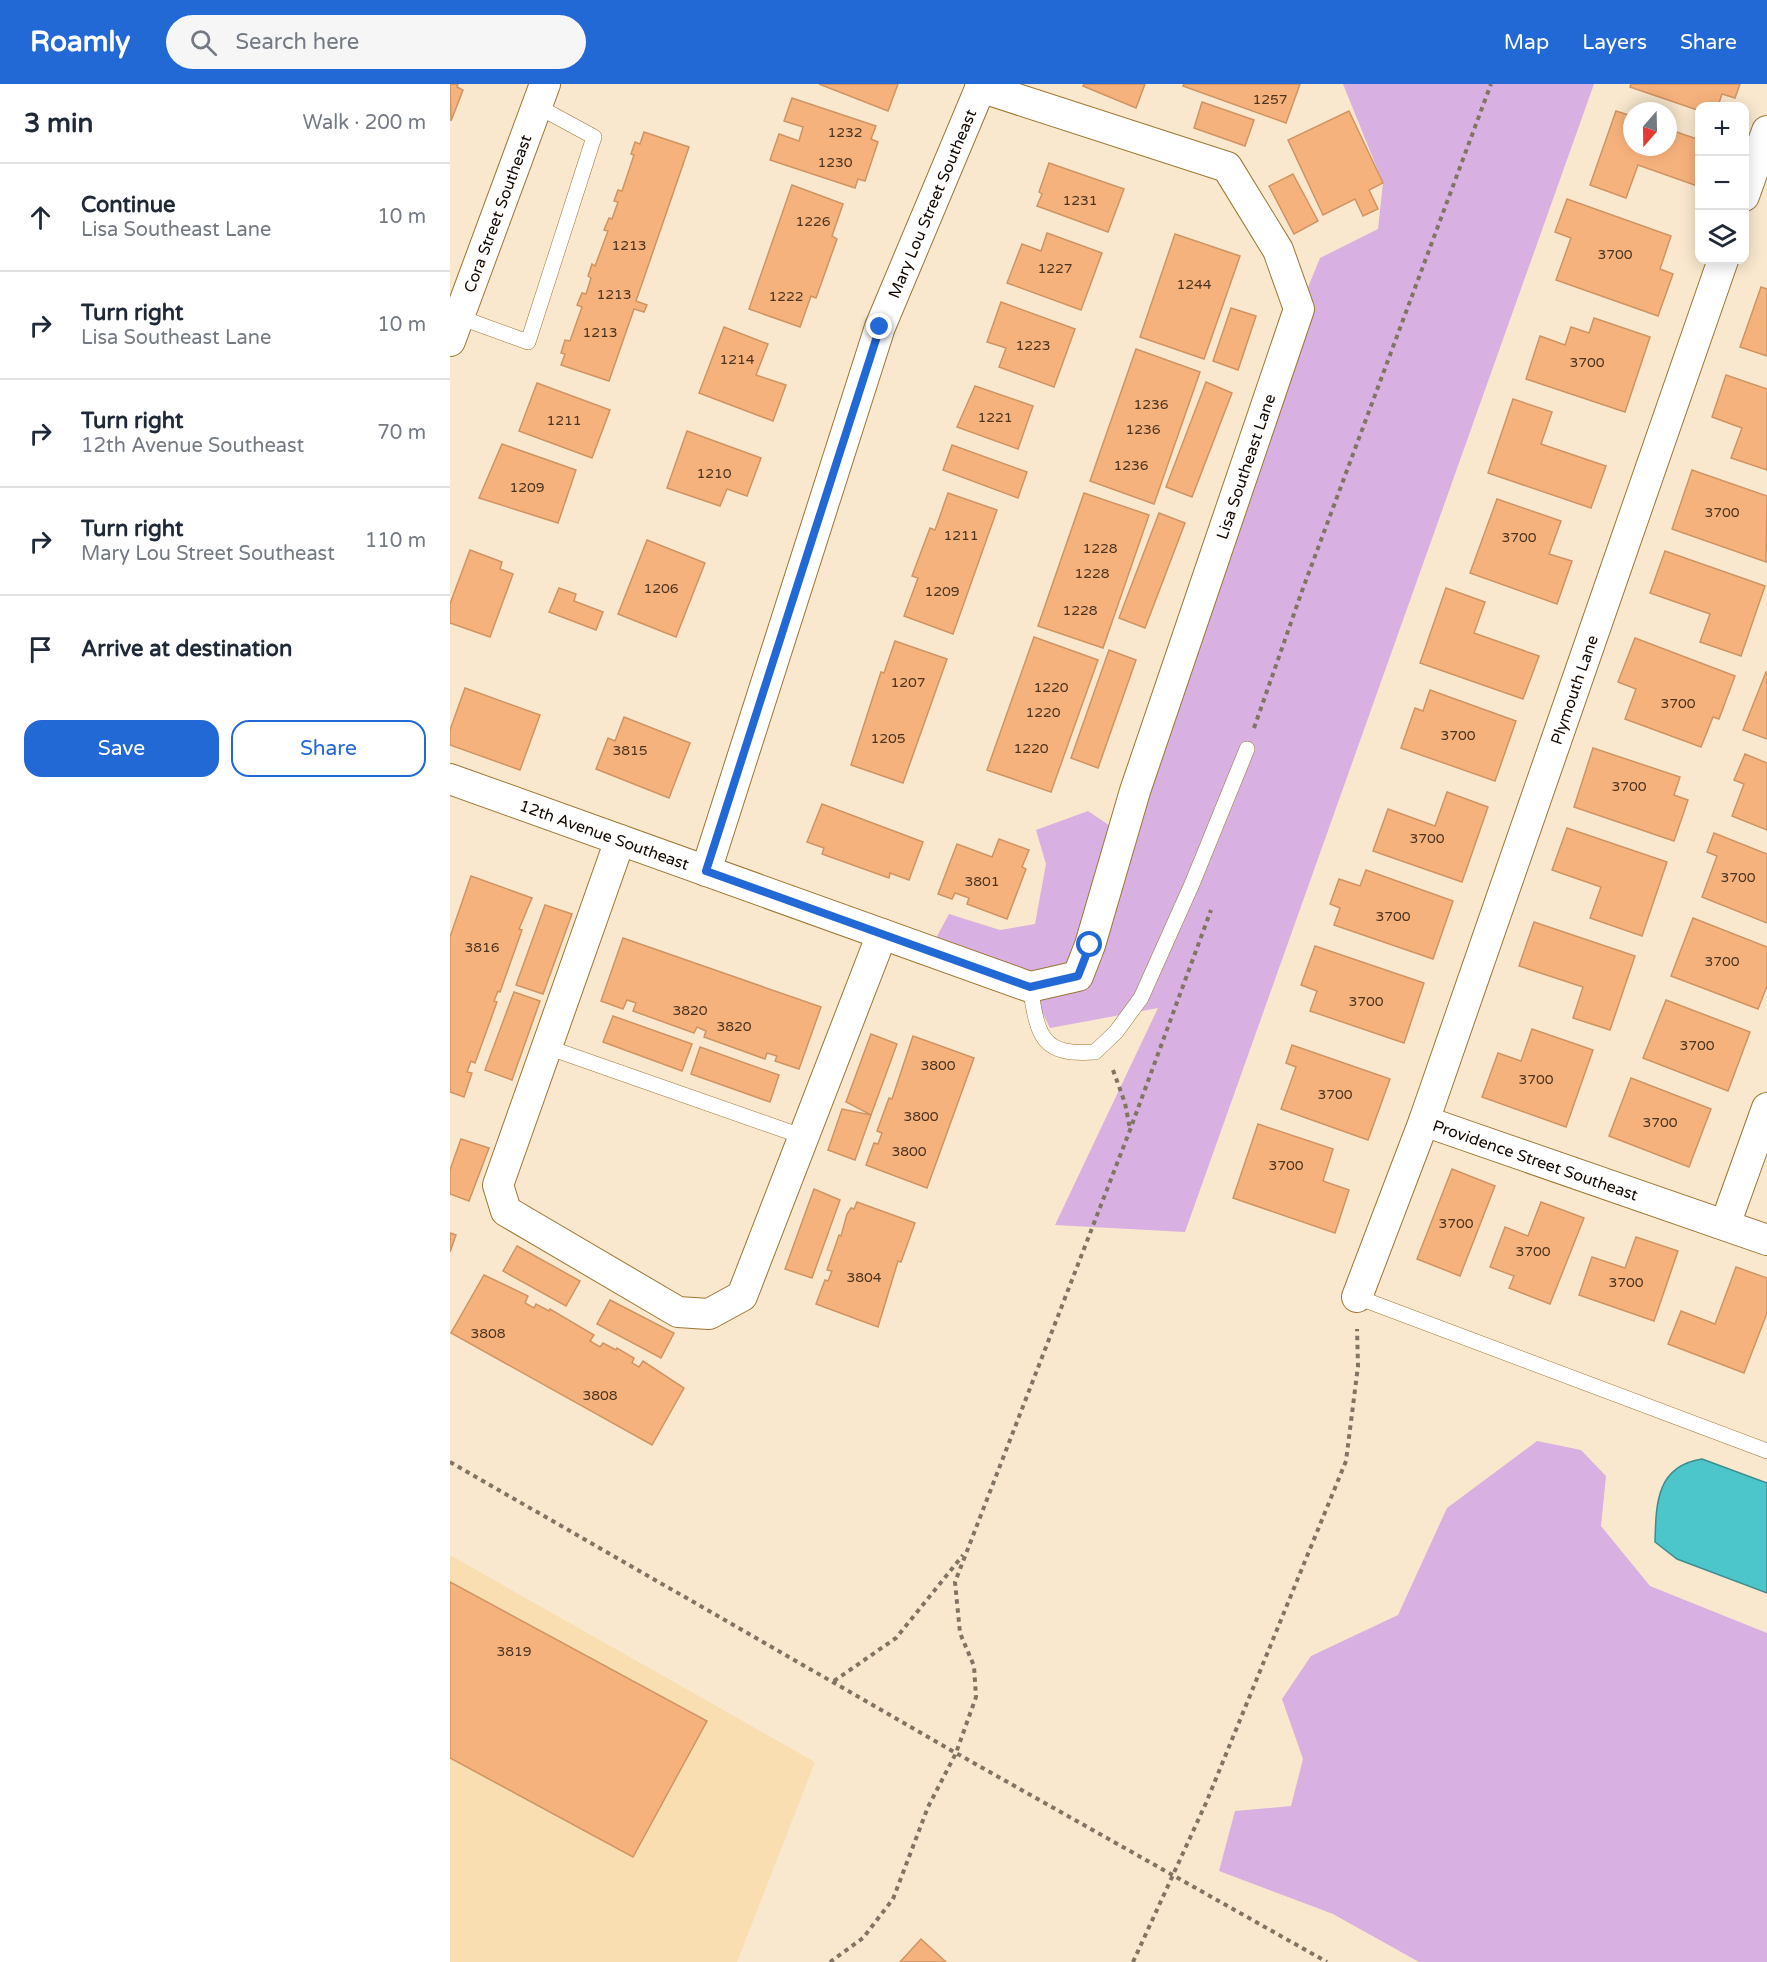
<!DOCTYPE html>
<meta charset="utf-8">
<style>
:root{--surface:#fff;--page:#f6f6f7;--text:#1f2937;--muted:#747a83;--line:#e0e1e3;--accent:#2269d5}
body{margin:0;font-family:"Varela Round",sans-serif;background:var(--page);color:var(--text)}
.controls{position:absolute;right:18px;top:18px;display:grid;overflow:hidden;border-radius:12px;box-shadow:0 3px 15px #0003}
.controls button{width:54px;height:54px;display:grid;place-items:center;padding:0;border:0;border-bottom:2px solid var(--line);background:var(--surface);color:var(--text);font:30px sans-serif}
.compass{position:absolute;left:1173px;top:18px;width:54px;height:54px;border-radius:50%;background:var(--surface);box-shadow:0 3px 15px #0003;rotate:200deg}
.stop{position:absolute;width:18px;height:18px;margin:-14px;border:4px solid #2269d5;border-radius:50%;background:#fff}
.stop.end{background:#2269d5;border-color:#fff;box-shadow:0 2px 6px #0008}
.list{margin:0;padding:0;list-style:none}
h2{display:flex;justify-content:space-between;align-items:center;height:78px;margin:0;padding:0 24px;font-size:26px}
h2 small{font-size:20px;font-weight:400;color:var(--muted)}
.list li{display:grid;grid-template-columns:39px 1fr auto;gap:18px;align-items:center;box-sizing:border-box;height:108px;padding:0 24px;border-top:2px solid var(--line)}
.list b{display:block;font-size:22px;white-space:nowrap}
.list p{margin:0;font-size:20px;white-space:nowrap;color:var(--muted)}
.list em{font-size:20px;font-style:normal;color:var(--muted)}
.actions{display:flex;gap:12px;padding:18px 24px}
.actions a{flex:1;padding:14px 0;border:2px solid var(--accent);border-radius:18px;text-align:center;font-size:21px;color:var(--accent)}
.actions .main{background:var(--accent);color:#fff}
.icon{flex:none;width:33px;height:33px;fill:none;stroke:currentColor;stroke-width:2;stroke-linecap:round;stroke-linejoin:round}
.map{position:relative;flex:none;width:1317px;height:1878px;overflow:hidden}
header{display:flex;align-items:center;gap:36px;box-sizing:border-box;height:84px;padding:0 30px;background:var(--accent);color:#fff}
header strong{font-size:28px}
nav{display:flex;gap:33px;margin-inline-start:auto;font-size:21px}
.search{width:420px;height:54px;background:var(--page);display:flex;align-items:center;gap:15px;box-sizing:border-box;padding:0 21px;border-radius:33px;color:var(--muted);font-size:22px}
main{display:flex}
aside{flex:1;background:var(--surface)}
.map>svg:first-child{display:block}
.built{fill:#f9deb2}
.green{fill:#d8b0e2}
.water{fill:#4dc6cb;stroke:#3c8d8e;stroke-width:1.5}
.building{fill:#f6b27c;stroke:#d09463;stroke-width:1.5}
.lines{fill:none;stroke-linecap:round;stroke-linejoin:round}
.service-casing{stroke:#9c7632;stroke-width:16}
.minor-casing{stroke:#9c7632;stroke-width:32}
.path{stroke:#827463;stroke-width:4;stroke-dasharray:4.5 4.5;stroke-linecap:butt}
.service{stroke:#fff;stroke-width:15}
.minor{stroke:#fff;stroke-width:30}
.route{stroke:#2269d5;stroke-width:8}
.labels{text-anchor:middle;stroke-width:6;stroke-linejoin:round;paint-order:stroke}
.number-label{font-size:14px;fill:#4c331f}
.street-label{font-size:16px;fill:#140900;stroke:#fff7ea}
</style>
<header>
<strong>Roamly</strong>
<div class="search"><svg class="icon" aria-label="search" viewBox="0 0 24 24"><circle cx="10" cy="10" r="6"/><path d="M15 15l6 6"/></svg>Search here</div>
<nav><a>Map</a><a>Layers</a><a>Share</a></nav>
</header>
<main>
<aside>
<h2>3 min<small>Walk · 200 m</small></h2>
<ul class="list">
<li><svg class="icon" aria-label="ahead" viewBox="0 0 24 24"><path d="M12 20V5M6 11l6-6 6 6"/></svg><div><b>Continue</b><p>Lisa Southeast Lane</p></div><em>10 m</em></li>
<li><svg class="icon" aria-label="right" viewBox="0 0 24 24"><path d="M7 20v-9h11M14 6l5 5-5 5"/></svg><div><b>Turn right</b><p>Lisa Southeast Lane</p></div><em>10 m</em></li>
<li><svg class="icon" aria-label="right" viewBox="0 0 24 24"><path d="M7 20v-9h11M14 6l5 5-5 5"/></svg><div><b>Turn right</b><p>12th Avenue Southeast</p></div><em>70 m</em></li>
<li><svg class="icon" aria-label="right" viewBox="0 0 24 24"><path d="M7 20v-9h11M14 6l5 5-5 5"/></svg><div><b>Turn right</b><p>Mary Lou Street Southeast</p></div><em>110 m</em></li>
<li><svg class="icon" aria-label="arrive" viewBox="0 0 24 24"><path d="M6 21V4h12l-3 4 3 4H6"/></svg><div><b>Arrive at destination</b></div></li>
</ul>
<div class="actions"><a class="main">Save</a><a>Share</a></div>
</aside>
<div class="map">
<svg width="1317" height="1878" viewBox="0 0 1317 1878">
<rect width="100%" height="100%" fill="#f9e8ce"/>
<path class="built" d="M0,1471L365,1678L287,1878H0Z"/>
<g class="green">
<path d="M893,0H1144L735,1148L605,1141L708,924L600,944L580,903L479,867L499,830L550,846L585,840L596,780L586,746L638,727L672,750L849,225L870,174L928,145L933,99Z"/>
<path d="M1087,1357L1131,1366L1156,1392L1151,1442L1200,1502L1317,1549V1878H969L883,1830L769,1787L785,1727L841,1722L853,1675L832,1615L861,1572L948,1531L997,1424Z"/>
</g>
<path class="water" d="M1252,1375L1317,1399V1509L1227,1475L1205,1458C1206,1420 1206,1382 1252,1375Z"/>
<g class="building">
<path d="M0,0H8L7,3L13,6L1,37Z"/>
<path d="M369,0H448L438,27Z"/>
<path d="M634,0H695L686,24L633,2Z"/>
<path d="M734,0H850L836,39L733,2Z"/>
<path d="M1181,0H1290L1285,14L1272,10L1268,22H1250V27L1180,3Z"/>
<path d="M342,14L426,42L421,55L428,58L415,97L408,95L405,104L320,76L329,50L349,57L353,43L334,37Z"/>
<path d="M752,18L804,36L795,62L744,44Z"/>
<path d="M899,27L933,99L919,106L928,125L913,132L905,115L873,131L838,56Z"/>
<path d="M1166,27L1182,32V63H1218V45L1250,56V103L1188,81L1176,114L1140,101Z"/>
<path d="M194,48L239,63L186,217L197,221L194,228L184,225L159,297L111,281L115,270L111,269L115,256L120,257L132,223L127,221L132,209L136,210L141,194L138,192L142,180L145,182L158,147L154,146L159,134L162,135L168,118L164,117L168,106L172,107L184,71L181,70L185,58L190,60Z"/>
<path d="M599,79L674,105L658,148L587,122L592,110L589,108Z"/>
<path d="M843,90L868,137L844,150L819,102Z"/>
<path d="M342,101L393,120L382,152L387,155L366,214L361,212L350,243L299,225Z"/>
<path d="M1117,115L1221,152L1210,185L1223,190L1208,232L1106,196L1121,154L1105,148Z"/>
<path d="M597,149L652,169L631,226L557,199L572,160L591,167Z"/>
<path d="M725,150L790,172L754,275L690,253Z"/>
<path d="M1311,203L1317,205V272L1290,263Z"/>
<path d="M551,218L625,245L604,303L549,283L556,264L537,258Z"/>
<path d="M781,224L806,232L788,286L763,277Z"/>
<path d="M1144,234L1200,253L1175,328L1076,295L1090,252L1115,261L1121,243L1139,249Z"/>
<path d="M274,243L318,260L306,291L336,301L323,337L249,309Z"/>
<path d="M686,265L750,288L704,420L640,397Z"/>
<path d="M1276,291L1317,305V386L1281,374L1292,344L1262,333Z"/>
<path d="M756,298L782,309L742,413L716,403Z"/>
<path d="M87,299L160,326L142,374L69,347Z"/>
<path d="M525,302L583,322L568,365L507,343Z"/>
<path d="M1063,315L1102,328L1091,360L1156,382L1141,424L1038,389Z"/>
<path d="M237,347L311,374L297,412L277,405L270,422L217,404Z"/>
<path d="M52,360L126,386L108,439L29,414Z"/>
<path d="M502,361L577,388L568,414L493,386Z"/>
<path d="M1242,386L1317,412L1316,478L1222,445Z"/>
<path d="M498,409L547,426L503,550L454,532L468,494L462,492L480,444L485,446Z"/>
<path d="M634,409L699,431L653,564L588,542Z"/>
<path d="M1047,415L1111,437L1099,470L1122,477L1107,520L1020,489Z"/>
<path d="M709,429L735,439L695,544L669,534Z"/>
<path d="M197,456L255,479L226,553L168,530Z"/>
<path d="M20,466L52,478L50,485L63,490L40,553L0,539V520Z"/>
<path d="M1215,467L1315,502L1291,572L1250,558L1260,530L1200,509Z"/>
<path d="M109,504L126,510L124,517L153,528L146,546L99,528Z"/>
<path d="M996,504L1035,518L1024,549L1089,572L1073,615L970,579Z"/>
<path d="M584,553L648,576L601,708L537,686Z"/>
<path d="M1185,554L1285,592L1269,635L1263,633L1251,663L1175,635L1186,605L1168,598Z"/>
<path d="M445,557L497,575L453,699L401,681L431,588L434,589Z"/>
<path d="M659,566L686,576L648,684L621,674Z"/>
<path d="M1316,588H1317V655L1293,646Z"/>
<path d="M15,604L90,631L70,686L0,661V646Z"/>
<path d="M980,606L1066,637L1045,697L951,664L965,624L973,627Z"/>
<path d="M174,633L240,659L219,714L146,685L158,654L165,657Z"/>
<path d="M1143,664L1230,693L1224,711L1238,716L1224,757L1124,723Z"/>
<path d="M1295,670L1317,679V746L1282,732L1294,700L1284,696Z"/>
<path d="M997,708L1038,723L1012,798L923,767L938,725L985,742Z"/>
<path d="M372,720L473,758L459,796L440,789L439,794L372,770L374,764L357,758Z"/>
<path d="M1117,744L1217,778L1192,852L1140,834L1151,803L1102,786Z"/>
<path d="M1264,749L1317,770V839L1252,813L1267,772L1257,768Z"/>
<path d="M549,755L579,766L572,783L576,785L557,835L517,820L519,814L505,809L502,815L488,810L507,760L542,773Z"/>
<path d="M916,786L1003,817L983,875L884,841L890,824L880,820L889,795L910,802Z"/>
<path d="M21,792L82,814L69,845L72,846L50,908L48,907L44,917L47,918L25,979L21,977L17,988L22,989L14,1013L0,1008V853Z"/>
<path d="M95,821L122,830L93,910L66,901Z"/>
<path d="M1243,834L1317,863V902L1308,925L1221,892Z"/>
<path d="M1084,838L1185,872L1160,946L1123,934L1133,903L1069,882Z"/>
<path d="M173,854L371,923L349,985L325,977L327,972L317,969L315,975L254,953L256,947L247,943L244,949L183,927L186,919L177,916L173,925L151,917Z"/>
<path d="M865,862L974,899L954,959L860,927L867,907L851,901Z"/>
<path d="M64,908L90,917L62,996L35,986Z"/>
<path d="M1216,916L1300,948L1278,1007L1193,974Z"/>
<path d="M163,932L242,960L232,987L153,958Z"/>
<path d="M1082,945L1143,966L1116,1043L1032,1013L1048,969L1071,977Z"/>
<path d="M421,950L447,960L421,1031L396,1018Z"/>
<path d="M463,952L524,974L477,1104L416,1081L424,1059L428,1060L432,1049L427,1047L439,1014L442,1015Z"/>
<path d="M842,961L940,995L918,1056L831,1025L846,983L836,979Z"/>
<path d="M250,963L329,991L320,1018L241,990Z"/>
<path d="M1181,994L1261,1025L1239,1083L1159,1052Z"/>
<path d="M392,1025L421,1031L405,1076L378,1066Z"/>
<path d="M808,1040L883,1065L873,1097L899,1106L885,1149L783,1114Z"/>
<path d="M11,1055L39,1064L19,1117L0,1110V1086Z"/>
<path d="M1002,1085L1045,1102L1010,1192L967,1175Z"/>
<path d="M364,1105L390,1116L362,1194L335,1185Z"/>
<path d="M407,1118L465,1139L451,1178L448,1177L428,1243L366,1220L375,1196L378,1197L382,1187L377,1186L389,1151L391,1152L397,1130L401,1124L404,1125Z"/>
<path d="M1091,1118L1134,1134L1100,1220L1059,1204L1064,1192L1040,1183L1055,1143L1078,1152Z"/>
<path d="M0,1149L6,1151L0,1168Z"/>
<path d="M1186,1153L1228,1167L1204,1237L1129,1211L1142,1173L1175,1184Z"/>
<path d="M67,1162L130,1197L116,1222L53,1187Z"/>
<path d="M1286,1183L1317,1194V1229L1294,1289L1218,1260L1231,1227L1265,1240Z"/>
<path d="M34,1191L78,1212L75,1219L84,1224L86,1220L99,1227L100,1225L144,1251L140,1257L150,1263L153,1259L166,1266L167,1264L184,1274L182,1279L189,1283L193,1277L234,1304L202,1361L1,1249Z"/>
<path d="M160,1216L224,1249L211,1274L147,1240Z"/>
<path d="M0,1498L257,1637L183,1773L0,1674Z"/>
<path d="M471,1855L496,1878H450Z"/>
</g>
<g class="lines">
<g class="service-casing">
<g id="service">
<path d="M9,233L78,258L144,53L87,22"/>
<path d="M580,903C588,951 590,972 645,968L666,948L691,914L742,800L797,665"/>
<path d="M97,963L354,1053"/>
<path d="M907,1213L1317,1367"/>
</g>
</g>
<g class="minor-casing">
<g id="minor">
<path d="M1294,112L1317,47"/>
<path id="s1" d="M0,257L95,0"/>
<path id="s2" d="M0,695L580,903L628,892L640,861L685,707L849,225L828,166L777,83L530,3"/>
<path d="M170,756L48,1101L56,1127L228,1228L259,1230L292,1212L432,850"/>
<path id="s3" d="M256,787L430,243L532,0"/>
<path id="s4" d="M974,1037L1317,1156"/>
<path d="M1275,1141L1317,1024"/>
<path id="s5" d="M907,1213L974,1037L1273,176"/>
</g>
</g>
<g class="path">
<path d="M804,644L852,507L1041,0"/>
<path d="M663,986L675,1019L680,1045"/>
<path d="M0,1378L506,1669L877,1878"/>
<path d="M384,1597L446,1554L513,1471"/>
<path d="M380,1878L413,1854L443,1815L478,1723L506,1669L526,1613L524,1582L510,1549L505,1498L680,1046L761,826"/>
<path d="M683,1878L756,1719L896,1377L908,1282L907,1245"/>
</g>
<use href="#service" class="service"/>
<use href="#minor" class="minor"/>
</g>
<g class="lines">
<path class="route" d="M430,243L256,787L580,903L628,892L640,861"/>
</g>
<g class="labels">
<g class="number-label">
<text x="820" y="20">1257</text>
<text x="395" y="53">1232</text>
<text x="385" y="83">1230</text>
<text x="630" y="121">1231</text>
<text x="363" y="142">1226</text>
<text x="179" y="166">1213</text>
<text x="1165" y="175">3700</text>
<text x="605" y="189">1227</text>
<text x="744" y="205">1244</text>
<text x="164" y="215">1213</text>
<text x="336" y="217">1222</text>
<text x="150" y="253">1213</text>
<text x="583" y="266">1223</text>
<text x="287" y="280">1214</text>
<text x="1137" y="283">3700</text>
<text x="701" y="325">1236</text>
<text x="545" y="338">1221</text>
<text x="114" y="341">1211</text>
<text x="693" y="350">1236</text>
<text x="681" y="386">1236</text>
<text x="264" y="394">1210</text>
<text x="77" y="408">1209</text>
<text x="1272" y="433">3700</text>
<text x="511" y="456">1211</text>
<text x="1069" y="458">3700</text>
<text x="650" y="469">1228</text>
<text x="642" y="494">1228</text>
<text x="211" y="509">1206</text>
<text x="492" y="512">1209</text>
<text x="630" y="531">1228</text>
<text x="458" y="603">1207</text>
<text x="601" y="608">1220</text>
<text x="1228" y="624">3700</text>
<text x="593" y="633">1220</text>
<text x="1008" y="656">3700</text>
<text x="438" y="659">1205</text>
<text x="581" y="669">1220</text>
<text x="180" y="671">3815</text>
<text x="1179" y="707">3700</text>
<text x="977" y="759">3700</text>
<text x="1288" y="798">3700</text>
<text x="532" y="802">3801</text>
<text x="943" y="837">3700</text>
<text x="32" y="868">3816</text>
<text x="1272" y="882">3700</text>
<text x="916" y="922">3700</text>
<text x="240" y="931">3820</text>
<text x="284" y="947">3820</text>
<text x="1247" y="966">3700</text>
<text x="488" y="986">3800</text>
<text x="1086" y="1000">3700</text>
<text x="885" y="1015">3700</text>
<text x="471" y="1037">3800</text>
<text x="1210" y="1043">3700</text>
<text x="459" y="1072">3800</text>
<text x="836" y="1086">3700</text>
<text x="1006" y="1144">3700</text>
<text x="1083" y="1172">3700</text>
<text x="414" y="1198">3804</text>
<text x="1176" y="1203">3700</text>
<text x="38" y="1254">3808</text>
<text x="150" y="1316">3808</text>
<text x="64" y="1572">3819</text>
</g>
<g class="street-label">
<text dy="6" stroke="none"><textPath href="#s3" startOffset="705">Mary Lou Street Southeast</textPath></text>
<text dy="6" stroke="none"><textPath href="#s1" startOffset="136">Cora Street Southeast</textPath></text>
<text dy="6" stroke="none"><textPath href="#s2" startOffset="1202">Lisa Southeast Lane</textPath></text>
<text dy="6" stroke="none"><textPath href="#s5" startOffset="645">Plymouth Lane</textPath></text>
<text dy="6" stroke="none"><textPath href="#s2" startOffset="164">12th Avenue Southeast</textPath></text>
<text dy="6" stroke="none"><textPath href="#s4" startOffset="118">Providence Street Southeast</textPath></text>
</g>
</g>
</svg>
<div class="controls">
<button>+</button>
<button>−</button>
<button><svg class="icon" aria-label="layers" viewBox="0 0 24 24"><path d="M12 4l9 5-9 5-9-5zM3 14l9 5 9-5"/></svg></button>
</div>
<svg class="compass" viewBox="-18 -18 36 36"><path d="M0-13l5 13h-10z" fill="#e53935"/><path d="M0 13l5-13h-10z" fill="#747a83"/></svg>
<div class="stop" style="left:640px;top:861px"></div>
<div class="stop end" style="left:430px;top:243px"></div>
</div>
</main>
